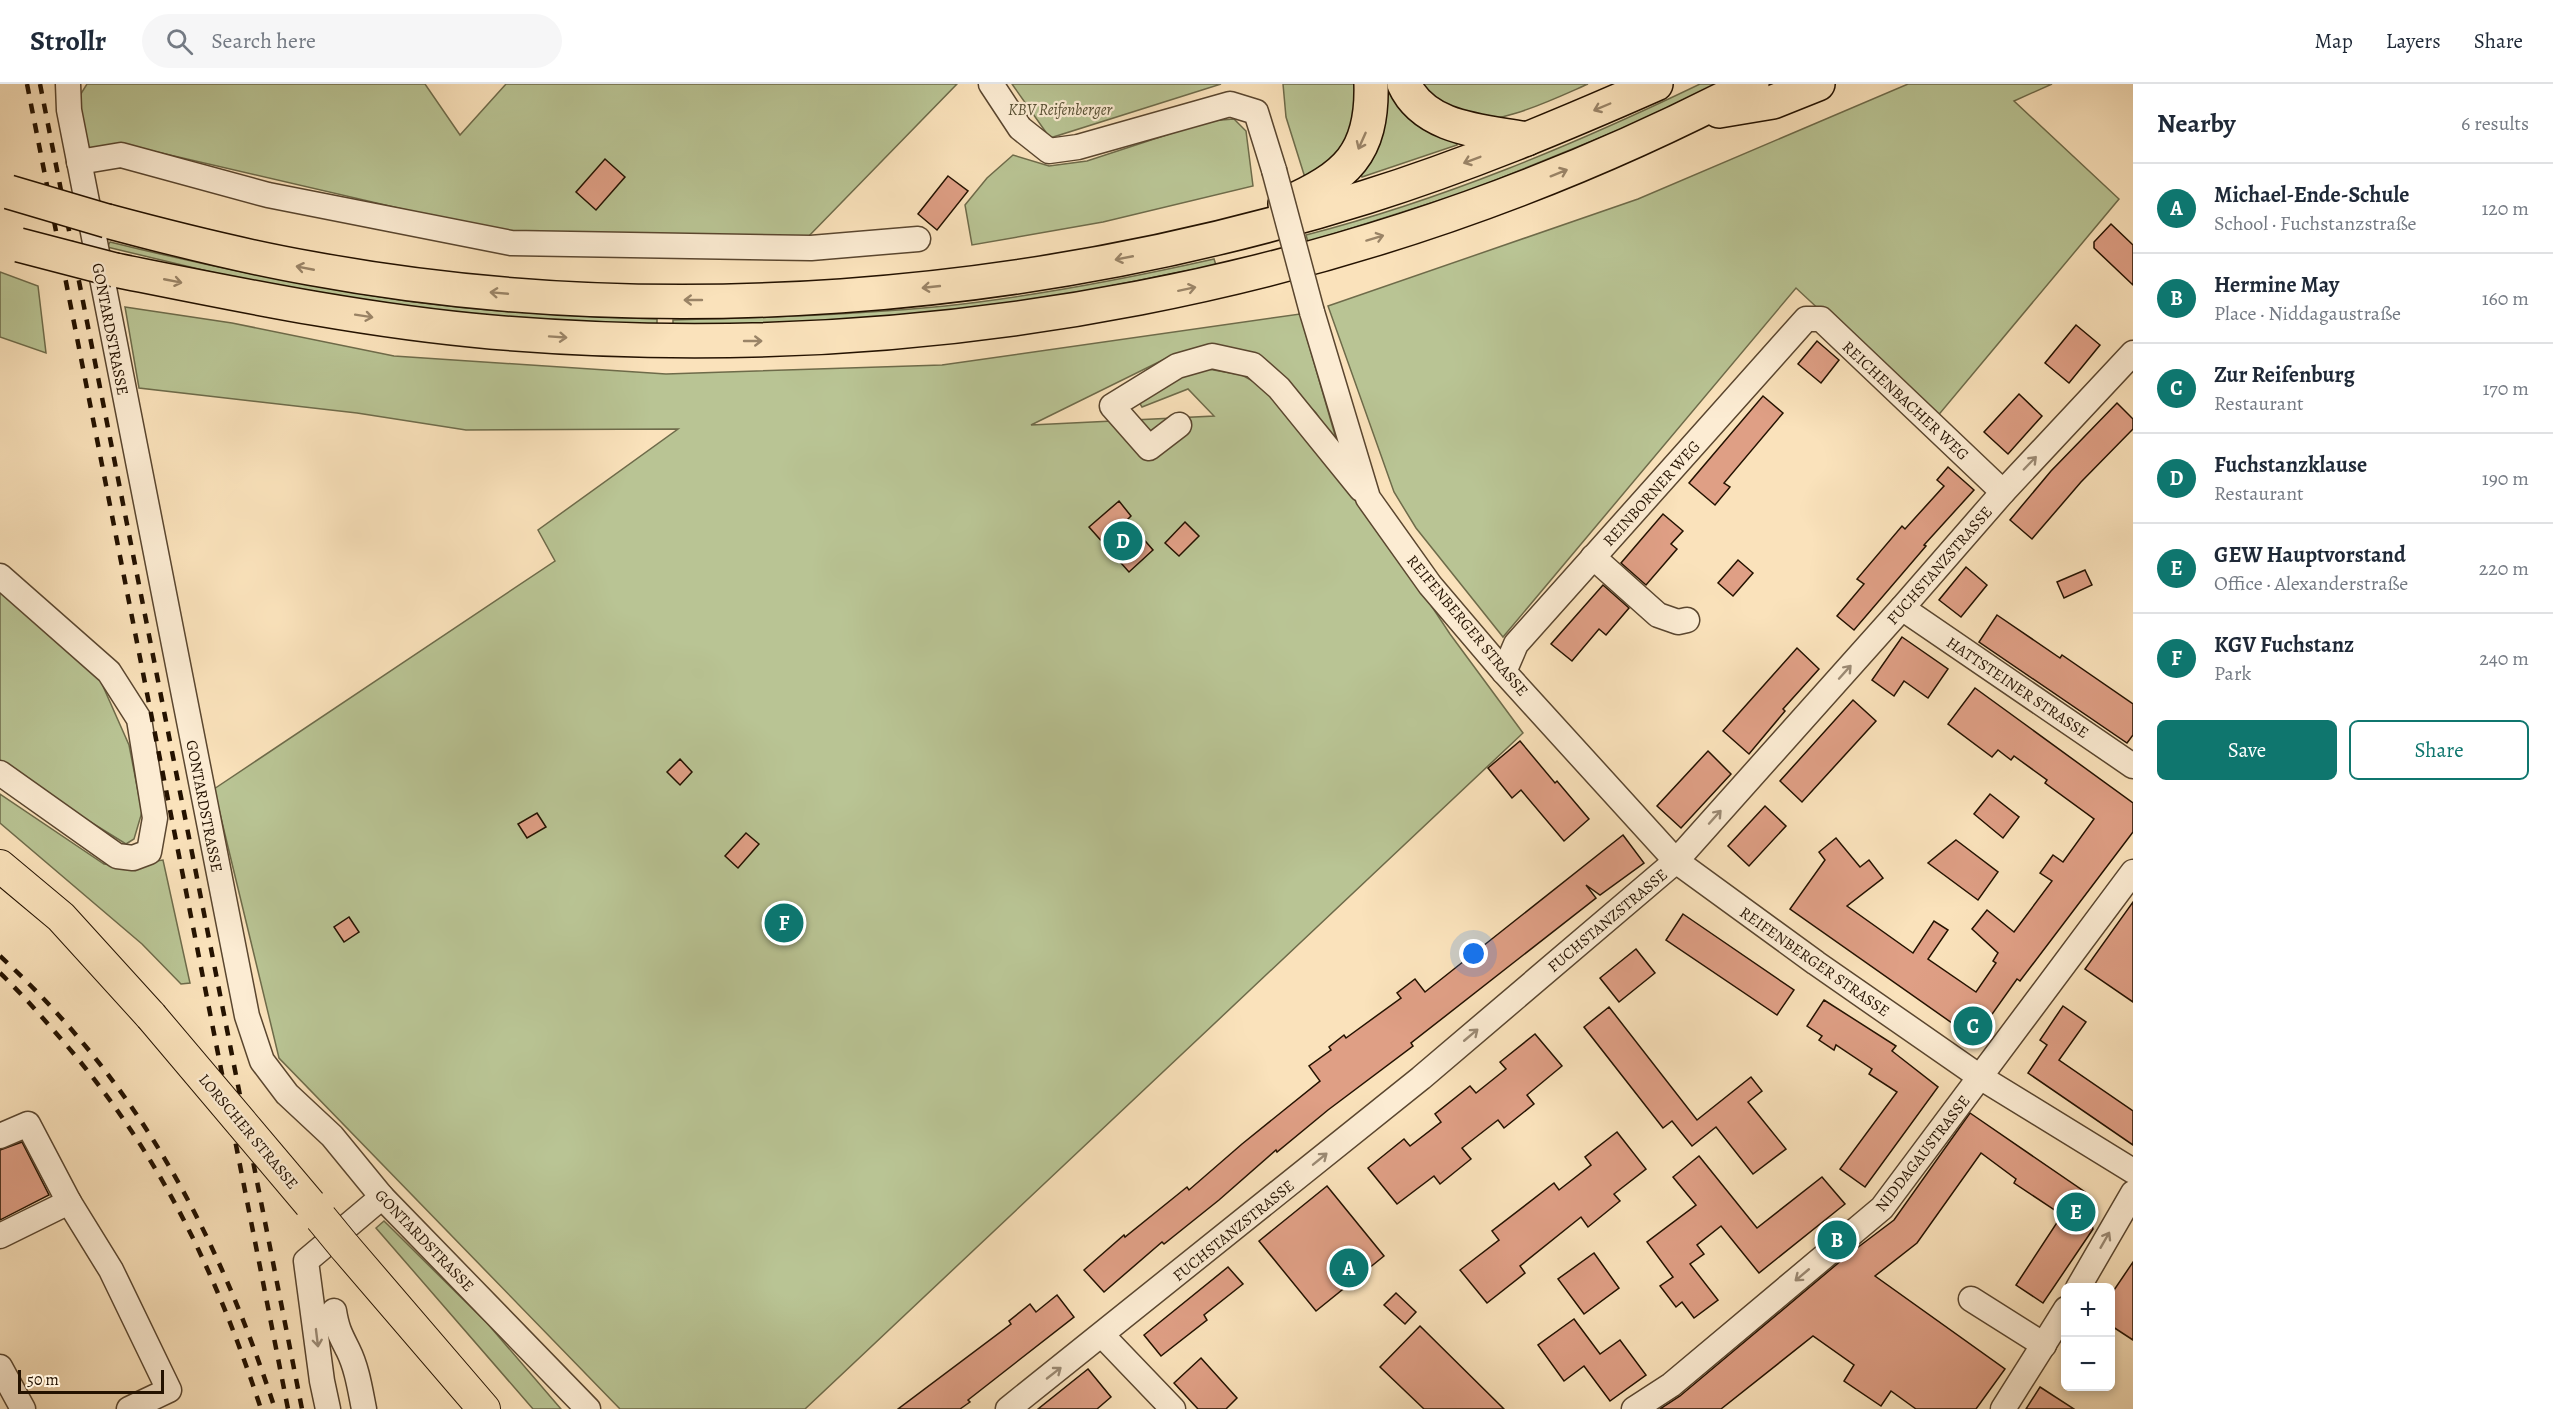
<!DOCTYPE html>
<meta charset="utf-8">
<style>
:root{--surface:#fff;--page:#f6f6f7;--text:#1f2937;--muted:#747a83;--line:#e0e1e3;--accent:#0f766e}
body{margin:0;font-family:Alegreya,serif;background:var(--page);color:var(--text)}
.controls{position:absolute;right:18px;bottom:18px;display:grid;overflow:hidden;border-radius:9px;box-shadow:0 3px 9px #0003}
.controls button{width:54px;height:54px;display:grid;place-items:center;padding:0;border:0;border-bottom:2px solid var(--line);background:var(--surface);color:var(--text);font:30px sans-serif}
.scale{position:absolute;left:18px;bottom:15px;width:146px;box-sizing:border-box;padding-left:6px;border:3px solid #241200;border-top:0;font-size:16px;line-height:21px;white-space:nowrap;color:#241200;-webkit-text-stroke:4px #fcecd3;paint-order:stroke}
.you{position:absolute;left:1474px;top:870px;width:21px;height:21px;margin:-15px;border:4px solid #fff;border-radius:50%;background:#1a73e8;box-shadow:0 0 0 9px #1a73e833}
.badge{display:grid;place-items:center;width:39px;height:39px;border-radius:50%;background:var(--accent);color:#fff;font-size:20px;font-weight:700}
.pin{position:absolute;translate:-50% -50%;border:3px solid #fff;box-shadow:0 2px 6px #0006}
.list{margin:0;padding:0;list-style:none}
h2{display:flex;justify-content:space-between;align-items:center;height:78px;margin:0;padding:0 24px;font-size:26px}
h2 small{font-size:20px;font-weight:400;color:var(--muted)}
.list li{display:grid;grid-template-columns:39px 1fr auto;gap:18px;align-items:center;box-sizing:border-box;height:90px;padding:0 24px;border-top:2px solid var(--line)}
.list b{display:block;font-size:22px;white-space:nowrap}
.list p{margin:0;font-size:20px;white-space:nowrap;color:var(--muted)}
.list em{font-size:20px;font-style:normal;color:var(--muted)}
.actions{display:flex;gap:12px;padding:18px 24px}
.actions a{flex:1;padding:14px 0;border:2px solid var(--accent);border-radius:9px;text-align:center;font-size:21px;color:var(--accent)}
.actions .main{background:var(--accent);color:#fff}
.icon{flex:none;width:33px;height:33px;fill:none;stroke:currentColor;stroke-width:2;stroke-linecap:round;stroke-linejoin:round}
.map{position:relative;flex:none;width:2133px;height:1325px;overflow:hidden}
header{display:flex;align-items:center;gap:36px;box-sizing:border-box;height:84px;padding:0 30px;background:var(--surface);border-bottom:2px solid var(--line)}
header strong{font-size:28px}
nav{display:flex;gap:33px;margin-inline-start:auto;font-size:21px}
.search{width:420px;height:54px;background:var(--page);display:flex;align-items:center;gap:15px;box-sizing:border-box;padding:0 21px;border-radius:33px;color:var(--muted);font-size:22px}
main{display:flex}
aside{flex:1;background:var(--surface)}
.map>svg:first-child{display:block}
.green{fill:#b9c494;stroke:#6e6b4a;stroke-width:1.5}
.building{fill:#df9f85;stroke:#241200;stroke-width:1.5}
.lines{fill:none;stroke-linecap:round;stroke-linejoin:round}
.minor-casing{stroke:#5a462f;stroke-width:27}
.major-casing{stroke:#241200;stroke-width:34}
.highway-casing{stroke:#241200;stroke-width:36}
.minor{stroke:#fcecd3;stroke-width:24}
.major{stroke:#fae2bb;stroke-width:32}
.highway{stroke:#fae2bb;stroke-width:33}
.rail{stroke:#241200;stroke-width:4.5;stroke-dasharray:10 10;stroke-linecap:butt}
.minor-bridge-casing{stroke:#5a462f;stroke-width:27;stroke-linecap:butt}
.major-bridge-casing{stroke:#241200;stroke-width:34;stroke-linecap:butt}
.highway-bridge-casing{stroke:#241200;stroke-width:36;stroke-linecap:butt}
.minor-bridge{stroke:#fcecd3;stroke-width:24}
.major-bridge{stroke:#fae2bb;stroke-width:32}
.highway-bridge{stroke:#fae2bb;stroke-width:33}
.oneway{stroke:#9a8467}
.oneway2{stroke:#9b8a74}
.labels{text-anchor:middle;stroke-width:4.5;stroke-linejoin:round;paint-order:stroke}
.park-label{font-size:16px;font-style:italic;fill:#585034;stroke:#fcecd3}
.street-label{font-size:16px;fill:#241200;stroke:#fcecd3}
</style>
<header>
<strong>Strollr</strong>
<div class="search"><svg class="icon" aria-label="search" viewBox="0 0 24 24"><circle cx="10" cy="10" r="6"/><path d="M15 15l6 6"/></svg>Search here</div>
<nav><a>Map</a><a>Layers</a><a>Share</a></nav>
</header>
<main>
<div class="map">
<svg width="2133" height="1325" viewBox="0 0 2133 1325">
<rect width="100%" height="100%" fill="#fae2bb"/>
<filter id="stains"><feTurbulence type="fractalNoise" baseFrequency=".00333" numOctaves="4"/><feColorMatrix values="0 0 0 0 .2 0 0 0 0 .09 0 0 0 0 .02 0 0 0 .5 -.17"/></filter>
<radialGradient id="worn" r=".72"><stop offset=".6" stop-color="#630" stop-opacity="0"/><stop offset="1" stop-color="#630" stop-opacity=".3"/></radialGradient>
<g class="green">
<path d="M87,0H425L460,51L506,0H957L805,156L514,151L131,62L86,71L77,16Z"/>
<path d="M1012,0H1221L1050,54Z"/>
<path d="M1283,0H1356L1353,54L1307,100L1286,33Z"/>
<path d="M1413,0H1588C1558,13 1490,47 1459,33C1443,26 1427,10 1413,0Z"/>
<path d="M1700,0H1717L1624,44L1469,107L1308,158L1306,151C1442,116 1573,61 1700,0Z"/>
<path d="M1908,0H2052L2014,17L2119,115L1936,334L1796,204L1503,553L1416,444L1394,408L1328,222L1638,115Z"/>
<path d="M1382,3L1392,4L1456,54L1457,61L1362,93L1360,85Z"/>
<path d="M1234,35L1246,47L1253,102L1103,138L972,161L965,121L987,94L1013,71L1049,82L1087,77L1209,37Z"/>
<path d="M110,158C195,179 281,197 368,211C463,227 560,232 657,235V242L487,232L400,223L232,193L107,163Z"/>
<path d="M1214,175L1216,181L1015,221L831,238L673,242V236C764,234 855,231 945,222C1036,212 1125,195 1214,175Z"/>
<path d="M0,188L38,202L46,269L0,253Z"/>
<path d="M125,223L232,239L394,272L666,290L942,281L1300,230L1339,365L1316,329L1263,274L1217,265L1175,270L1031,341L1214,332L1188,305L1142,323L1137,315L1168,297L1208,285L1242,291L1274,309L1364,420L1450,550L1523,649L805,1325H620L279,974L214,705L555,477L538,446L678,345L466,346L357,329L139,304Z"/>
<path d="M0,506L98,591L129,661L142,728L134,755L126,760L0,682Z"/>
<path d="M0,710L104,780L119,782L163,776L190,899L181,900L142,860L0,739Z"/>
<path d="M384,1137L487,1239L561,1325H533L376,1144Z"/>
</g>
<g class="building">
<path d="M605,75L625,93L596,126L576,108Z"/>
<path d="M948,92L968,107L937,146L918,130Z"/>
<path d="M2111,140L2133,161V201L2094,164V158Z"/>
<path d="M2076,241L2100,261L2069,299L2045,279Z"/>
<path d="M1817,257L1839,276L1821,299L1798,280Z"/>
<path d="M2019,310L2042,332L2008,370L1984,348Z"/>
<path d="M1763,312L1783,329L1724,399L1730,403L1715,421L1689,399Z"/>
<path d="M2117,319L2133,335V345L2081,398L2032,455L2010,436L2051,387Z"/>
<path d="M1948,383L1974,406L1924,461L1926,462L1854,546L1837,532L1864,500L1857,495L1902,442L1905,445L1944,402L1937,396Z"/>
<path d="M1119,417L1131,432L1127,436L1153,466L1129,488L1089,443Z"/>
<path d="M1663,430L1683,447L1671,460L1677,465L1646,501L1621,479Z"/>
<path d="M1185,438L1199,452L1179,472L1165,459Z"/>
<path d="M1738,476L1753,489L1733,512L1718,499Z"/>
<path d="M1966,483L1987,501L1961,533L1939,516Z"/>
<path d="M2085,486L2092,501L2064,514L2057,498Z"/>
<path d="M1603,501L1629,524L1606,551L1599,545L1572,577L1551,560Z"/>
<path d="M1997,531L2060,574L2062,571L2133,620V651L2127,659L1979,558Z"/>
<path d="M1902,553L1948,585L1928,614L1904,597L1894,612L1872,596Z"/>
<path d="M1797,564L1819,585L1783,625L1785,627L1749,670L1723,647Z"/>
<path d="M1975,604L2133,719V748L2020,897L2017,895L1978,950L1969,951L1790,825L1825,776L1819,768L1836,754L1860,783L1869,776L1883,794L1847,822L1913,869L1934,837L1948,846L1928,875L1976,908L1996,879L1993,877L1998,869L1972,845L1987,826L2014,848L2052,797L2040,789L2053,771L2063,778L2094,735L2045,699L2047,696L2014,672L2011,676L1998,666L1992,673L1948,640Z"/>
<path d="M1853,616L1876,637L1802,718L1780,697Z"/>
<path d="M1520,657L1555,699L1557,697L1589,735L1564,757L1521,706L1512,714L1488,684Z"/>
<path d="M1708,667L1731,690L1681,744L1657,722Z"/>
<path d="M680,675L692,688L680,701L667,688Z"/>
<path d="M1990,710L2019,733L2003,754L1974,730Z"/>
<path d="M1765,722L1786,742L1749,782L1728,762Z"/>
<path d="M537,729L546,743L527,754L518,740Z"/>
<path d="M746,749L759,760L738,784L725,772Z"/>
<path d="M1623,751L1644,779L1600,811L1586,801L1596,814L1411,959L1413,962L1328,1026L1277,1068L1276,1066L1219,1116L1164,1160L1162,1158L1104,1208L1084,1186L1124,1151L1125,1153L1187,1103L1189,1106L1242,1060L1320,997L1309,982L1331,966L1329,963L1344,951L1346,954L1401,914L1397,909L1415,895L1425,908Z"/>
<path d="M1956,756L1998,788L1978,816L1928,779Z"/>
<path d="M2133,818V918L2085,885Z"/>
<path d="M1683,830L1794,906L1777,931L1666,856Z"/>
<path d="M349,833L359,848L344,858L334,843Z"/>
<path d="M1636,865L1655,889L1619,918L1600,894Z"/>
<path d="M1824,916L1896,962L1892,967L1938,1003L1865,1103L1840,1085L1897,1008L1869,990L1872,985L1836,961L1834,966L1819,956L1822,952L1807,942Z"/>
<path d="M2063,922L2086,938L2059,976L2133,1027V1061L2028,989L2047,961L2040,956Z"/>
<path d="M1609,923L1697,1036L1751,993L1762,1007L1748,1018L1786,1065L1753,1090L1716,1043L1692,1062L1672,1037L1663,1044L1584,943Z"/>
<path d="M1535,950L1562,982L1527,1011L1534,1020L1504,1044L1498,1036L1462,1064L1471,1075L1440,1100L1434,1092L1397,1120L1368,1084L1404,1055L1410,1062L1441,1038L1435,1030L1470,1002L1476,1009L1506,985L1500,978Z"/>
<path d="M1970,1029L2085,1108L2093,1145L2043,1219L2016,1201L2062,1131L2014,1099L2016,1095L1981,1069L1917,1159L1875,1192L2005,1285L1976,1325H1916L1891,1307L1881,1322L1844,1297L1854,1281L1813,1252L1721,1325H1660L1680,1312L1849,1170L1894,1136Z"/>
<path d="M1617,1048L1646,1085L1614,1110L1620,1117L1588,1143L1581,1133L1520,1182L1525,1189L1487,1219L1460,1186L1499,1156L1492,1147L1554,1099L1559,1106L1591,1081L1585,1073Z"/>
<path d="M22,1058L49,1111L0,1136V1066Z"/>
<path d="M1699,1072L1757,1144L1822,1093L1845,1120L1759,1189L1721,1142L1697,1161L1704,1170L1690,1180L1718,1216L1694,1234L1682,1218L1676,1223L1660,1202L1673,1193L1647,1158L1696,1121L1673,1093Z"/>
<path d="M1327,1102L1384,1172L1316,1227L1259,1157Z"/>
<path d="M1594,1169L1619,1204L1584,1230L1558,1195Z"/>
<path d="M2133,1178V1256L2110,1241V1212Z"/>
<path d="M1228,1183L1243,1200L1204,1231L1207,1236L1161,1272L1144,1251Z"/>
<path d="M1396,1209L1416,1228L1405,1240L1384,1221Z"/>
<path d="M1057,1211L1074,1233L968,1316L970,1318L960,1325H898L1011,1240L1009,1237L1030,1220L1036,1228Z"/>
<path d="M1574,1235L1600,1270L1620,1256L1646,1291L1610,1317L1584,1282L1564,1297L1538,1261Z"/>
<path d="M1420,1242L1504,1325H1424L1380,1283Z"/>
<path d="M1201,1274L1237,1314L1226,1325H1198L1174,1299Z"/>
<path d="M1088,1285L1111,1313L1097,1325H1038Z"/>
<path d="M2040,1303L2074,1325H2026Z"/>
</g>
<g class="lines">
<g class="minor-casing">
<g id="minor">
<path d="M68,0L69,26L247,932L262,977L287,1010L332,1052L382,1113L588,1325"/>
<path d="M991,0L1020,44L1049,67L1078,63L1230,20L1256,28L1274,86"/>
<path d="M79,78L121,71L268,111L511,159L811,164L918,155"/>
<path d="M1312,228L1368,414L1430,501L1504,588L1676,777L1816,879L1980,993L2133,1087"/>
<path d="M1179,341L1149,364L1112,322L1177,282L1212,272L1253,281L1279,304L1361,405"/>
<path d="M1593,473L1658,531L1678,538L1687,536"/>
<path d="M0,492L109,588L139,635L155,734L149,768L133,774L117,772L0,689"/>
<path d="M1902,524L2133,682"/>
<path d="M1504,588L1516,560L1806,235H1821L2003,408"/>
<path d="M0,1052L28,1040L69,1118L111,1186L169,1306L129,1325"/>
<path d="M0,1152L69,1118"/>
<path d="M2078,1204L2133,1109"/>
<path d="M1971,1215L2044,1261"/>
<path d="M334,1227C337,1245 340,1250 348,1266C357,1284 360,1305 364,1325"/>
<path d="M1102,1251L1173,1325"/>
<path d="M0,1283L23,1325"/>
<path d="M328,1325L322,1297L306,1177L382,1113"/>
<path d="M1008,1325L1421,994L1676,777L1902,524L2003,408L2133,269"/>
<path d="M1634,1325L1671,1301L1882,1124L2133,788"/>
<path d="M2003,1325L2066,1225"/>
</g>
</g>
<g class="major-casing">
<g id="major">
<path d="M0,782L61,833L151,932"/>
<path d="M344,1162L484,1325"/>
</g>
</g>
<g class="highway-casing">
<g id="highway">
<path d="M1404,0C1425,46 1484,47 1527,55"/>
<path d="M1719,27L1773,18L1818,0"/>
<path d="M1285,120C1346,93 1373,70 1371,0"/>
<path d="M107,137C174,155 241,172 309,184C655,248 1031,218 1366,113C1465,82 1561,42 1656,0"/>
<path d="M115,186C240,211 364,237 491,248C925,285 1365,203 1752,0"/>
</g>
</g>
<use href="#minor" class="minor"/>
<use href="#major" class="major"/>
<use href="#highway" class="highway"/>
<g class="rail">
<path d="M27,0L288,1325"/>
<path d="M40,0L302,1325"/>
<path d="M0,872C139,1000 217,1148 275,1325"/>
<path d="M0,889C22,910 42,933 62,956C159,1068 215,1185 261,1325"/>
</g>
<g class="minor-bridge-casing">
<path id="minor-bridge" d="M1274,86L1312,228"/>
</g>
<g class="major-bridge-casing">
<g id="major-bridge">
<path d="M151,932L310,1120"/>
<path d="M321,1134L344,1162"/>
</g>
</g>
<g class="highway-bridge-casing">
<g id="highway-bridge">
<path d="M9,108L107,137"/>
<path d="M19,161L115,186"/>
</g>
</g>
<use href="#minor-bridge" class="minor-bridge"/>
<use href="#major-bridge" class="major-bridge"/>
<use href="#highway-bridge" class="highway-bridge"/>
</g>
<defs><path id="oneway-shaft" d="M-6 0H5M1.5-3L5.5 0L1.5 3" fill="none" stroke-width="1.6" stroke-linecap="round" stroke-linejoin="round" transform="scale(1.5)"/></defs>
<g class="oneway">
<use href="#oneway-shaft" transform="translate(1602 23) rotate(157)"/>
<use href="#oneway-shaft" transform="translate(1362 57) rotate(114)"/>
<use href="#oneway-shaft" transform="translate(1472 76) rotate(159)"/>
<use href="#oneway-shaft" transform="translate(1559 89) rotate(-22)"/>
<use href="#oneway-shaft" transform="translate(1375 154) rotate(-17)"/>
<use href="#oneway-shaft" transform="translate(1124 174) rotate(169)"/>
<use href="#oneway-shaft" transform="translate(305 184) rotate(-169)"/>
<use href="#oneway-shaft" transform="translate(173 197) rotate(11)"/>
<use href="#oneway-shaft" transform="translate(931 203) rotate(174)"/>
<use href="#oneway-shaft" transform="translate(1187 205) rotate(-12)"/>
<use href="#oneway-shaft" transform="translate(499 209) rotate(-175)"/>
<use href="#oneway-shaft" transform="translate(693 216) rotate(180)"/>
<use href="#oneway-shaft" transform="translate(364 232) rotate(9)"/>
<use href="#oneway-shaft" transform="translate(558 253) rotate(4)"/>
<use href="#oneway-shaft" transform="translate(753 257)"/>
</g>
<g class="oneway2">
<use href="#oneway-shaft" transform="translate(2030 379) rotate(-46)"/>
<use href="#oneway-shaft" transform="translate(1845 588) rotate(-48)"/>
<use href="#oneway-shaft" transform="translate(1715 733) rotate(-48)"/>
<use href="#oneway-shaft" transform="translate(1471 951) rotate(-40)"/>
<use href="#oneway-shaft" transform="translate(1320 1075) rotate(-39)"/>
<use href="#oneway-shaft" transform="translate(2105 1156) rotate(-60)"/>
<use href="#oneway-shaft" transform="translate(1802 1191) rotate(140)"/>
<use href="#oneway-shaft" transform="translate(317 1254) rotate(83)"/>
<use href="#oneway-shaft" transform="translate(1054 1289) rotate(-38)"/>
</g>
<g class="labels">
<g class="park-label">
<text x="1060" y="31">KBV Reifenberger</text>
</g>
<g class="street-label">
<text transform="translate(111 245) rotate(79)" y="6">GONTARDSTRASSE</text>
<text transform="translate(1906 316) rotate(43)" y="6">REICHENBACHER WEG</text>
<text transform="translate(1651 409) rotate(-48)" y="6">REINBORNER WEG</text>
<text transform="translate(1939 481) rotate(-49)" y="6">FUCHSTANZSTRASSE</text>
<text transform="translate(1468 541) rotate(50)" y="6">REIFENBERGER STRASSE</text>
<text transform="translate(2018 603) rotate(34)" y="6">HATTSTEINER STRASSE</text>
<text transform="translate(205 722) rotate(79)" y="6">GONTARDSTRASSE</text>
<text transform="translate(1607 836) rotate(-40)" y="6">FUCHSTANZSTRASSE</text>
<text transform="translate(1815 877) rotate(35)" y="6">REIFENBERGER STRASSE</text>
<text transform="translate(249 1047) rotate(50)" y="6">LORSCHER STRASSE</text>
<text transform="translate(1922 1069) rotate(-52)" y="6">NIDDAGAUSTRASSE</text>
<text transform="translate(1233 1146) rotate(-39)" y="6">FUCHSTANZSTRASSE</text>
<text transform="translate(425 1156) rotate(46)" y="6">GONTARDSTRASSE</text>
</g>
</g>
<rect width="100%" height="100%" filter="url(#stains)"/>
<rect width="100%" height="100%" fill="url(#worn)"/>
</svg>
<div class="controls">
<button>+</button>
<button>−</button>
</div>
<div class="scale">50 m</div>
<div class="you"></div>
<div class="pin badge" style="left:1349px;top:1184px">A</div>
<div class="pin badge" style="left:1837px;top:1156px">B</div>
<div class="pin badge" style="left:1973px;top:942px">C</div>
<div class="pin badge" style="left:1123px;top:457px">D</div>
<div class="pin badge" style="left:2076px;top:1128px">E</div>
<div class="pin badge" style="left:784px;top:839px">F</div>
</div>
<aside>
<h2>Nearby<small>6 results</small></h2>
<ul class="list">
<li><span class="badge">A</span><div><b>Michael-Ende-Schule</b><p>School · Fuchstanzstraße</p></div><em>120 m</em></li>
<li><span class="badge">B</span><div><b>Hermine May</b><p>Place · Niddagaustraße</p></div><em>160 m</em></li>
<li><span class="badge">C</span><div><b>Zur Reifenburg</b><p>Restaurant</p></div><em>170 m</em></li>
<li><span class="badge">D</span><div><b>Fuchstanzklause</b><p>Restaurant</p></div><em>190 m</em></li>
<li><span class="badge">E</span><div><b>GEW Hauptvorstand</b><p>Office · Alexanderstraße</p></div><em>220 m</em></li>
<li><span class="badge">F</span><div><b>KGV Fuchstanz</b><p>Park</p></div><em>240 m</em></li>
</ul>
<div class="actions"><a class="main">Save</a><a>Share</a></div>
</aside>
</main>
